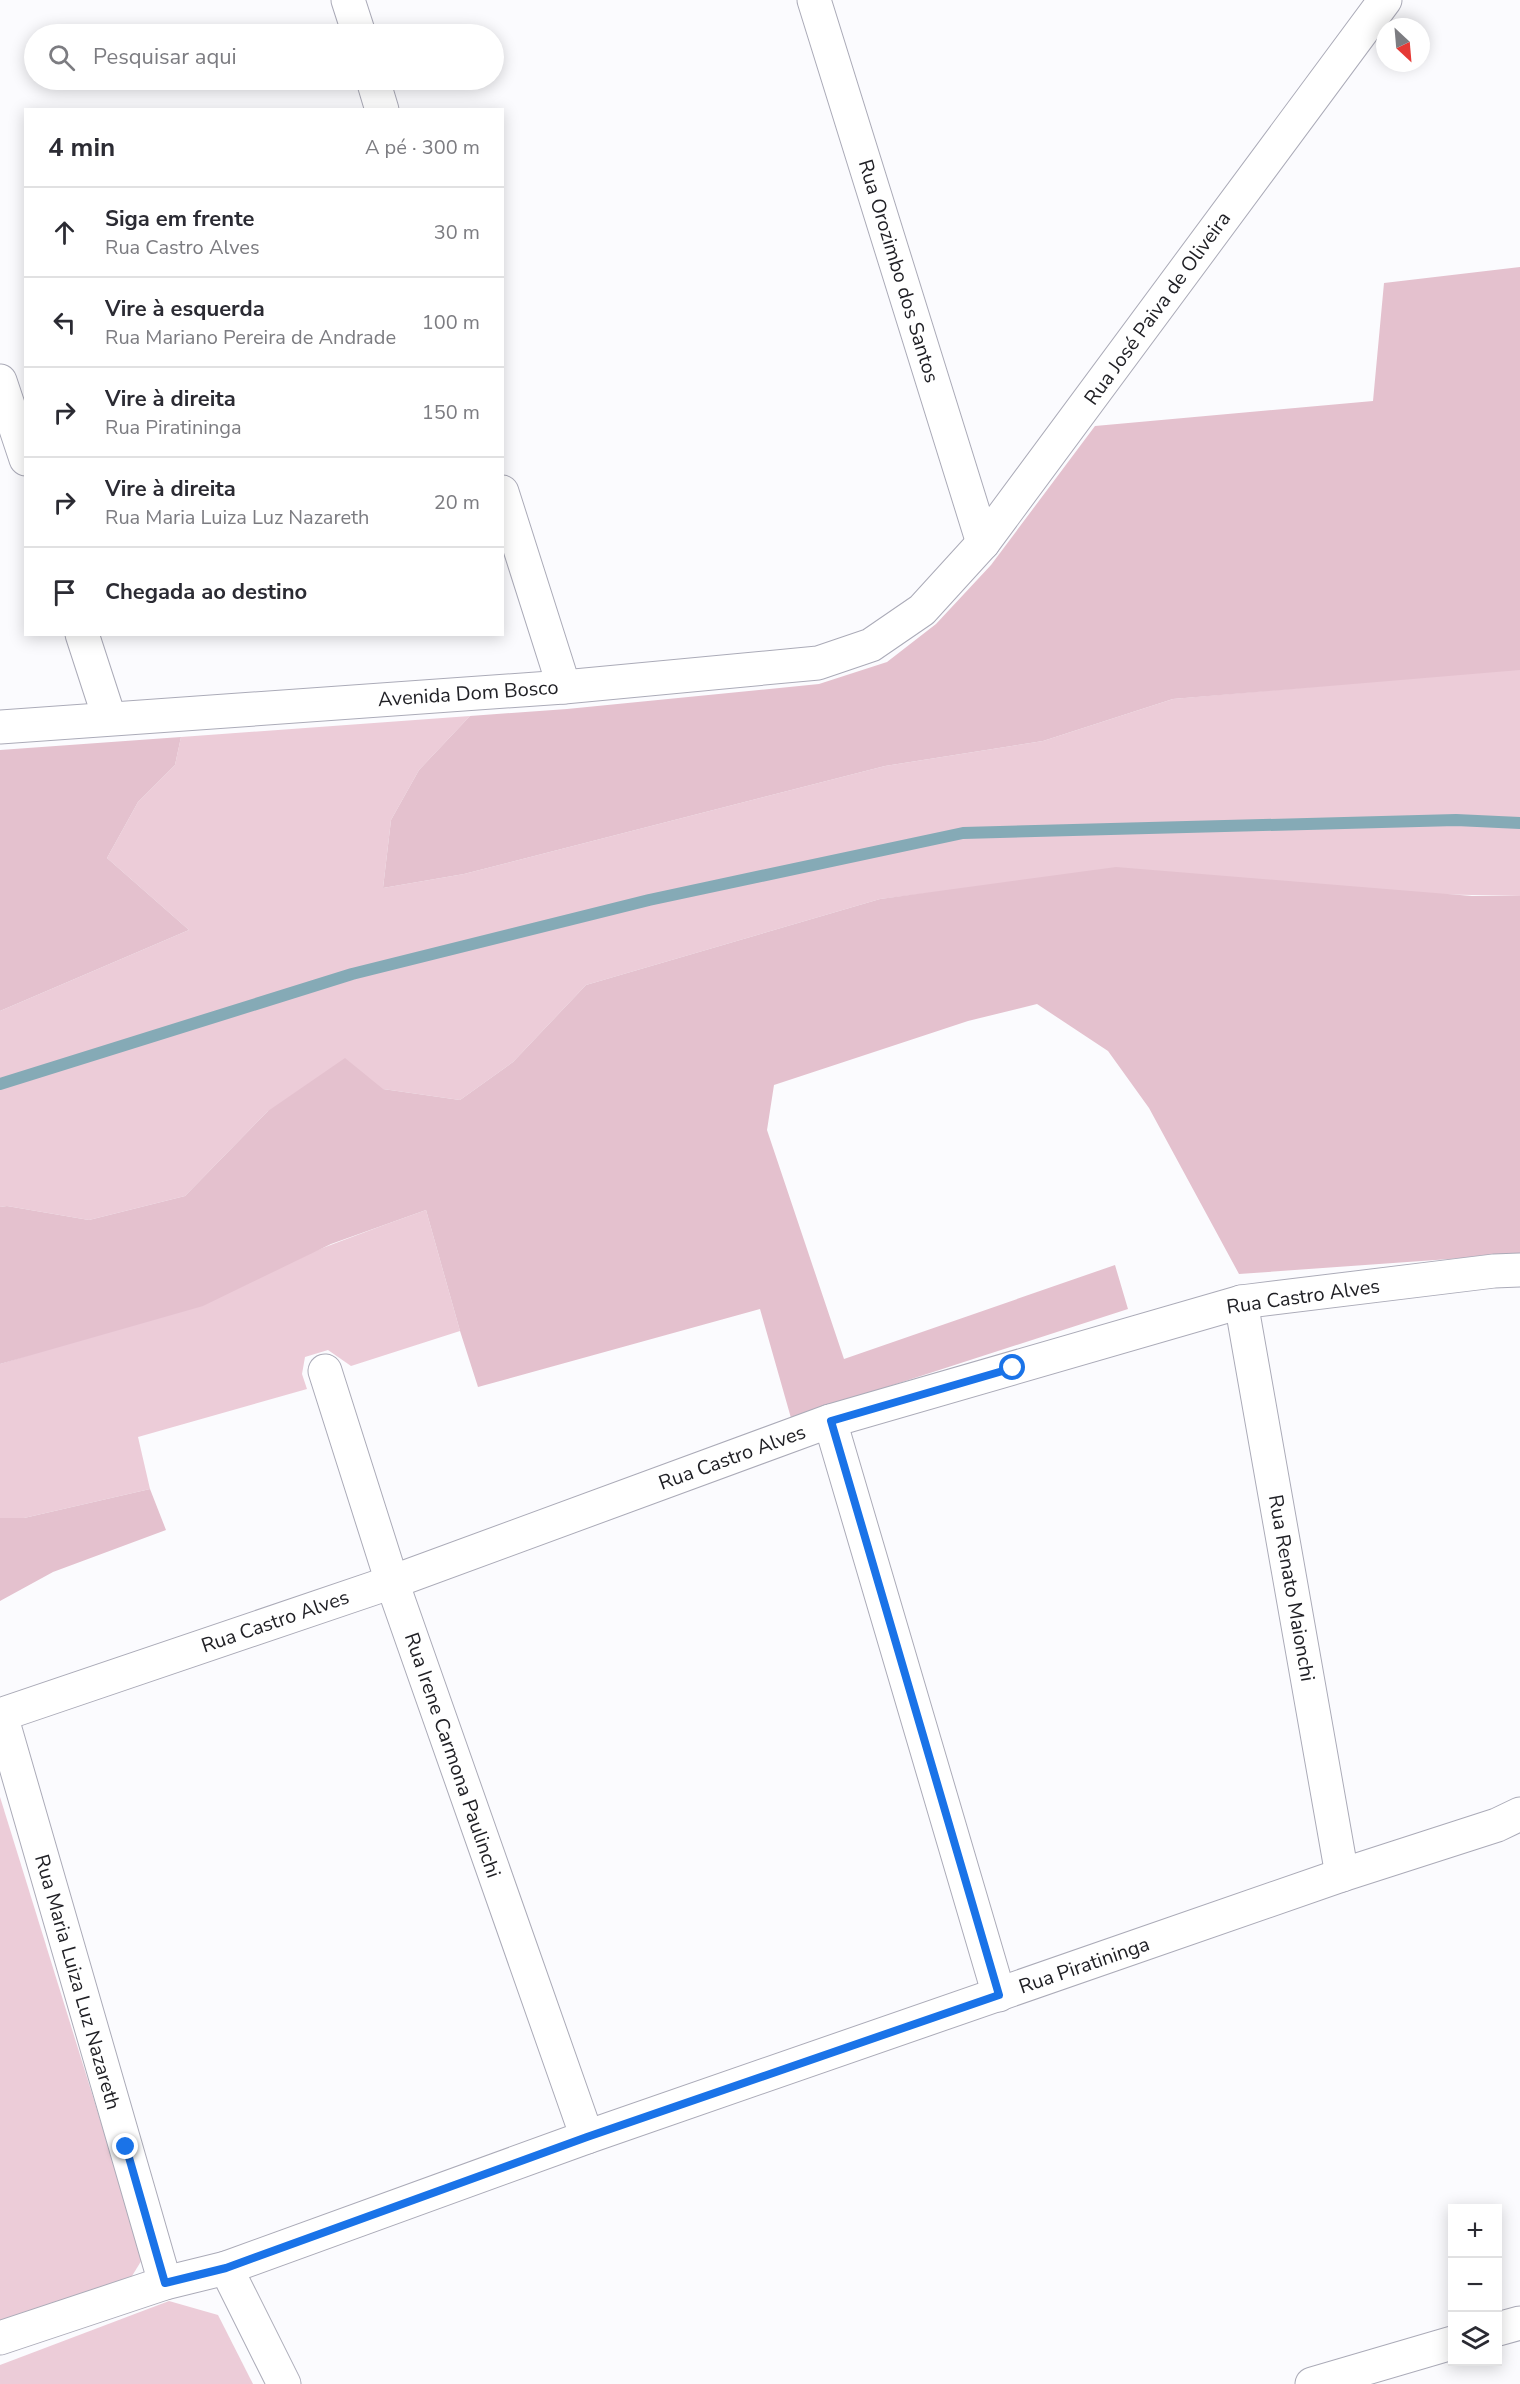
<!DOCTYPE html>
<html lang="pt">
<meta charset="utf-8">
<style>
:root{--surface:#fff;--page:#f2f2f3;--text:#2b2b33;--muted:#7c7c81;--line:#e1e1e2}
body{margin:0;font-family:"Nunito Sans",sans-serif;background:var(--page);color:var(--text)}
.controls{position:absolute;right:18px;bottom:18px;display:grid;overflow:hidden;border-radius:0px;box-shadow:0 3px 15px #0003}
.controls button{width:54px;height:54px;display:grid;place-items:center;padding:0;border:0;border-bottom:2px solid var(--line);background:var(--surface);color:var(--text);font:30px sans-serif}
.compass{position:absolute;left:1376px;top:18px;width:54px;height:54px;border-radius:50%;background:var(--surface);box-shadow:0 3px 15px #0003;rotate:154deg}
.stop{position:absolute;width:18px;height:18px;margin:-14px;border:4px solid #1a73e8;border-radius:50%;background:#fff}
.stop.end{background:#1a73e8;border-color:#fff;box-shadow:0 2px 6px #0008}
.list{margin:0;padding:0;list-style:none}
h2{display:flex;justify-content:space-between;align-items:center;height:78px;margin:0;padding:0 24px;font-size:26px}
h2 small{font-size:20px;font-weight:400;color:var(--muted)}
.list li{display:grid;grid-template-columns:39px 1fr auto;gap:18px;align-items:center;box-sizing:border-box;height:90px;padding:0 24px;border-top:2px solid var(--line)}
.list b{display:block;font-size:22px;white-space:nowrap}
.list p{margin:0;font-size:20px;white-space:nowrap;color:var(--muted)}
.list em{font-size:20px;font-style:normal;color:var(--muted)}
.icon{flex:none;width:33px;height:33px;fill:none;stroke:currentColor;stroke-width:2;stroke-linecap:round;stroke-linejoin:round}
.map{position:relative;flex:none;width:1520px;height:2384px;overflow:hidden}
.search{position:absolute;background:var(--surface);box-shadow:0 3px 15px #0003;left:24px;top:24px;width:480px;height:66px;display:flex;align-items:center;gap:15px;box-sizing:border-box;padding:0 21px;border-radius:33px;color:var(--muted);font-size:22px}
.panel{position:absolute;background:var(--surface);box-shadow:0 3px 15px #0003;left:24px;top:108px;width:480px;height:528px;border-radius:0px}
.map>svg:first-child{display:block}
.green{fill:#ecccd8}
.forest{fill:#e4c1ce}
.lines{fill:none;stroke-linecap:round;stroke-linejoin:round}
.stream{stroke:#85aab6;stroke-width:12}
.minor-casing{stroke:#ababb8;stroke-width:35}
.minor{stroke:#fff;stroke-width:33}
.route{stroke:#1a73e8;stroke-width:8}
.labels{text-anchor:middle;stroke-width:4.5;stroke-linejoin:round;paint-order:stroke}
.street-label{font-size:20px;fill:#212126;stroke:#fff}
</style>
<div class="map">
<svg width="1520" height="2384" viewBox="0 0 1520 2384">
<rect width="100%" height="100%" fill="#fbfbfe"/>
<g class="green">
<path d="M1516,669L1520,670V896L995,885L880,899L586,985L513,1062L460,1100L383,1089L268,1111L185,1196L89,1220L7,1206L0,1207V1011L189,930L107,858L138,802L175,765L181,737L470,716L419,770L391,820L383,888L464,874L885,766L1043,741L1173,699Z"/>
<path d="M426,1210L460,1331L351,1366L328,1350L305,1357L302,1374L307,1389L138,1437L150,1489L24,1518H0V1364C144,1320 284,1260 426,1210Z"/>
<path d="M0,1797L143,2258L132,2276L0,2323Z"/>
<path d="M169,2301L218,2315L253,2384H0V2365Z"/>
</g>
<g class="forest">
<path d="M1520,267V670L1173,699L1043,741L885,766L464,874L383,888L391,820L419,770L470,716L567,709L819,684L887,662L936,624L991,565L1095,426L1373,401L1384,283Z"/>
<path d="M181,737L175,765L138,802L107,858L189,930L0,1011V750Z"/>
<path d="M1116,867L1472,896H1520V1254L1239,1274L1149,1108L1108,1051L1037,1004L968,1021L774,1085L767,1130L844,1359L1115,1265L1128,1309L791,1418L760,1309L478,1387L460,1331L426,1210L331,1244L203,1306L0,1364V1207L7,1206L89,1220L185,1196L268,1111L345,1058L383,1089L460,1100L513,1062L586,985L880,899Z"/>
<path d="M150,1489L166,1530L53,1572L0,1601V1518H24Z"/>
</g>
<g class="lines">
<path class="stream" d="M0,1084L352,974L649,900L963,833L1456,820L1520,823"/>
<g class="minor-casing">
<g id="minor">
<path d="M348,0L359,34"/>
<path d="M814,0L983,543"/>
<path d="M373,80L382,110"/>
<path d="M0,381L26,459"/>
<path d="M502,492L564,687"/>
<path d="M82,634L109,717"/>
<path d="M0,727L564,687L818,663L871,645L922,610L983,543L1385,0"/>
<path d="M1241,1302L1342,1875"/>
<path d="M325,1371L392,1582L587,2137"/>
<path d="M830,1421L999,1995"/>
<path d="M0,1715L392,1582L830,1421L1241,1302L1494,1271L1520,1270"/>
<path d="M1,1715L165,2283"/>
<path d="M226,2268L284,2384"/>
<path d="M1498,2329L1520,2323"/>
<path d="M0,2338L165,2283L226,2268L587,2137L1342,1875L1497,1825L1520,1814"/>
<path d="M1312,2384L1452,2343"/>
</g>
</g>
<use href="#minor" class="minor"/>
</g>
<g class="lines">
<path class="route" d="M126,2147L165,2283L226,2268L587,2137L999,1995L831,1421L1013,1368"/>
</g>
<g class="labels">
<g class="street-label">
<text transform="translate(899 271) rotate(73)" y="7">Rua Orozimbo dos Santos</text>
<text transform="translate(1157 308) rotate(-54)" y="7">Rua José Paiva de Oliveira</text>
<text transform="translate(468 693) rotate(-4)" y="7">Avenida Dom Bosco</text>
<text transform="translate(1303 1296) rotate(-8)" y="7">Rua Castro Alves</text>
<text transform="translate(732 1457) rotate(-20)" y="7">Rua Castro Alves</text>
<text transform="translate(1292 1588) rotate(80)" y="7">Rua Renato Maionchi</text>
<text transform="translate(275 1621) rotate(-19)" y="7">Rua Castro Alves</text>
<text transform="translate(453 1755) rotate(71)" y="7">Rua Irene Carmona Paulinchi</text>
<text transform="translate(1084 1965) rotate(-19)" y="7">Rua Piratininga</text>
<text transform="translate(78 1982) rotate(74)" y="7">Rua Maria Luiza Luz Nazareth</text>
</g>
</g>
</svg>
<div class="controls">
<button>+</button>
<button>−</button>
<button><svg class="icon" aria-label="layers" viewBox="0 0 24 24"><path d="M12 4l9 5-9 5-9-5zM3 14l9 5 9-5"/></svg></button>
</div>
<svg class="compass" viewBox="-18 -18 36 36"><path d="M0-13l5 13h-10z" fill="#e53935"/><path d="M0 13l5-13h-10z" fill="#7c7c81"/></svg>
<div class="stop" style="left:1013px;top:1368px"></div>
<div class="stop end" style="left:126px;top:2147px"></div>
<div class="search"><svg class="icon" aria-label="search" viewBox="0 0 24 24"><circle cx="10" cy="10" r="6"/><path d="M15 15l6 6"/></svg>Pesquisar aqui</div>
<section class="panel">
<h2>4 min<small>A pé · 300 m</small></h2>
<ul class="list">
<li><svg class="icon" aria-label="ahead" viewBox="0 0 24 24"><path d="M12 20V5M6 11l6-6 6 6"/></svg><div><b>Siga em frente</b><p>Rua Castro Alves</p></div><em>30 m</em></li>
<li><svg class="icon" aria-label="left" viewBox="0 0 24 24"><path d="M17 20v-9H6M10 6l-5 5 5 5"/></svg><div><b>Vire à esquerda</b><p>Rua Mariano Pereira de Andrade</p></div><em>100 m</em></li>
<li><svg class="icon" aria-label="right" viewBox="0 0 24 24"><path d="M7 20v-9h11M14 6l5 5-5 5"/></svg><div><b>Vire à direita</b><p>Rua Piratininga</p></div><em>150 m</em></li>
<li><svg class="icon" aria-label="right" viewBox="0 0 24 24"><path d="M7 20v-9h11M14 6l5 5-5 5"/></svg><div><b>Vire à direita</b><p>Rua Maria Luiza Luz Nazareth</p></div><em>20 m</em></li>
<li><svg class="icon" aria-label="arrive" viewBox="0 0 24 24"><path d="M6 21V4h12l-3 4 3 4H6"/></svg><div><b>Chegada ao destino</b></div></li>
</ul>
</section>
</div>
